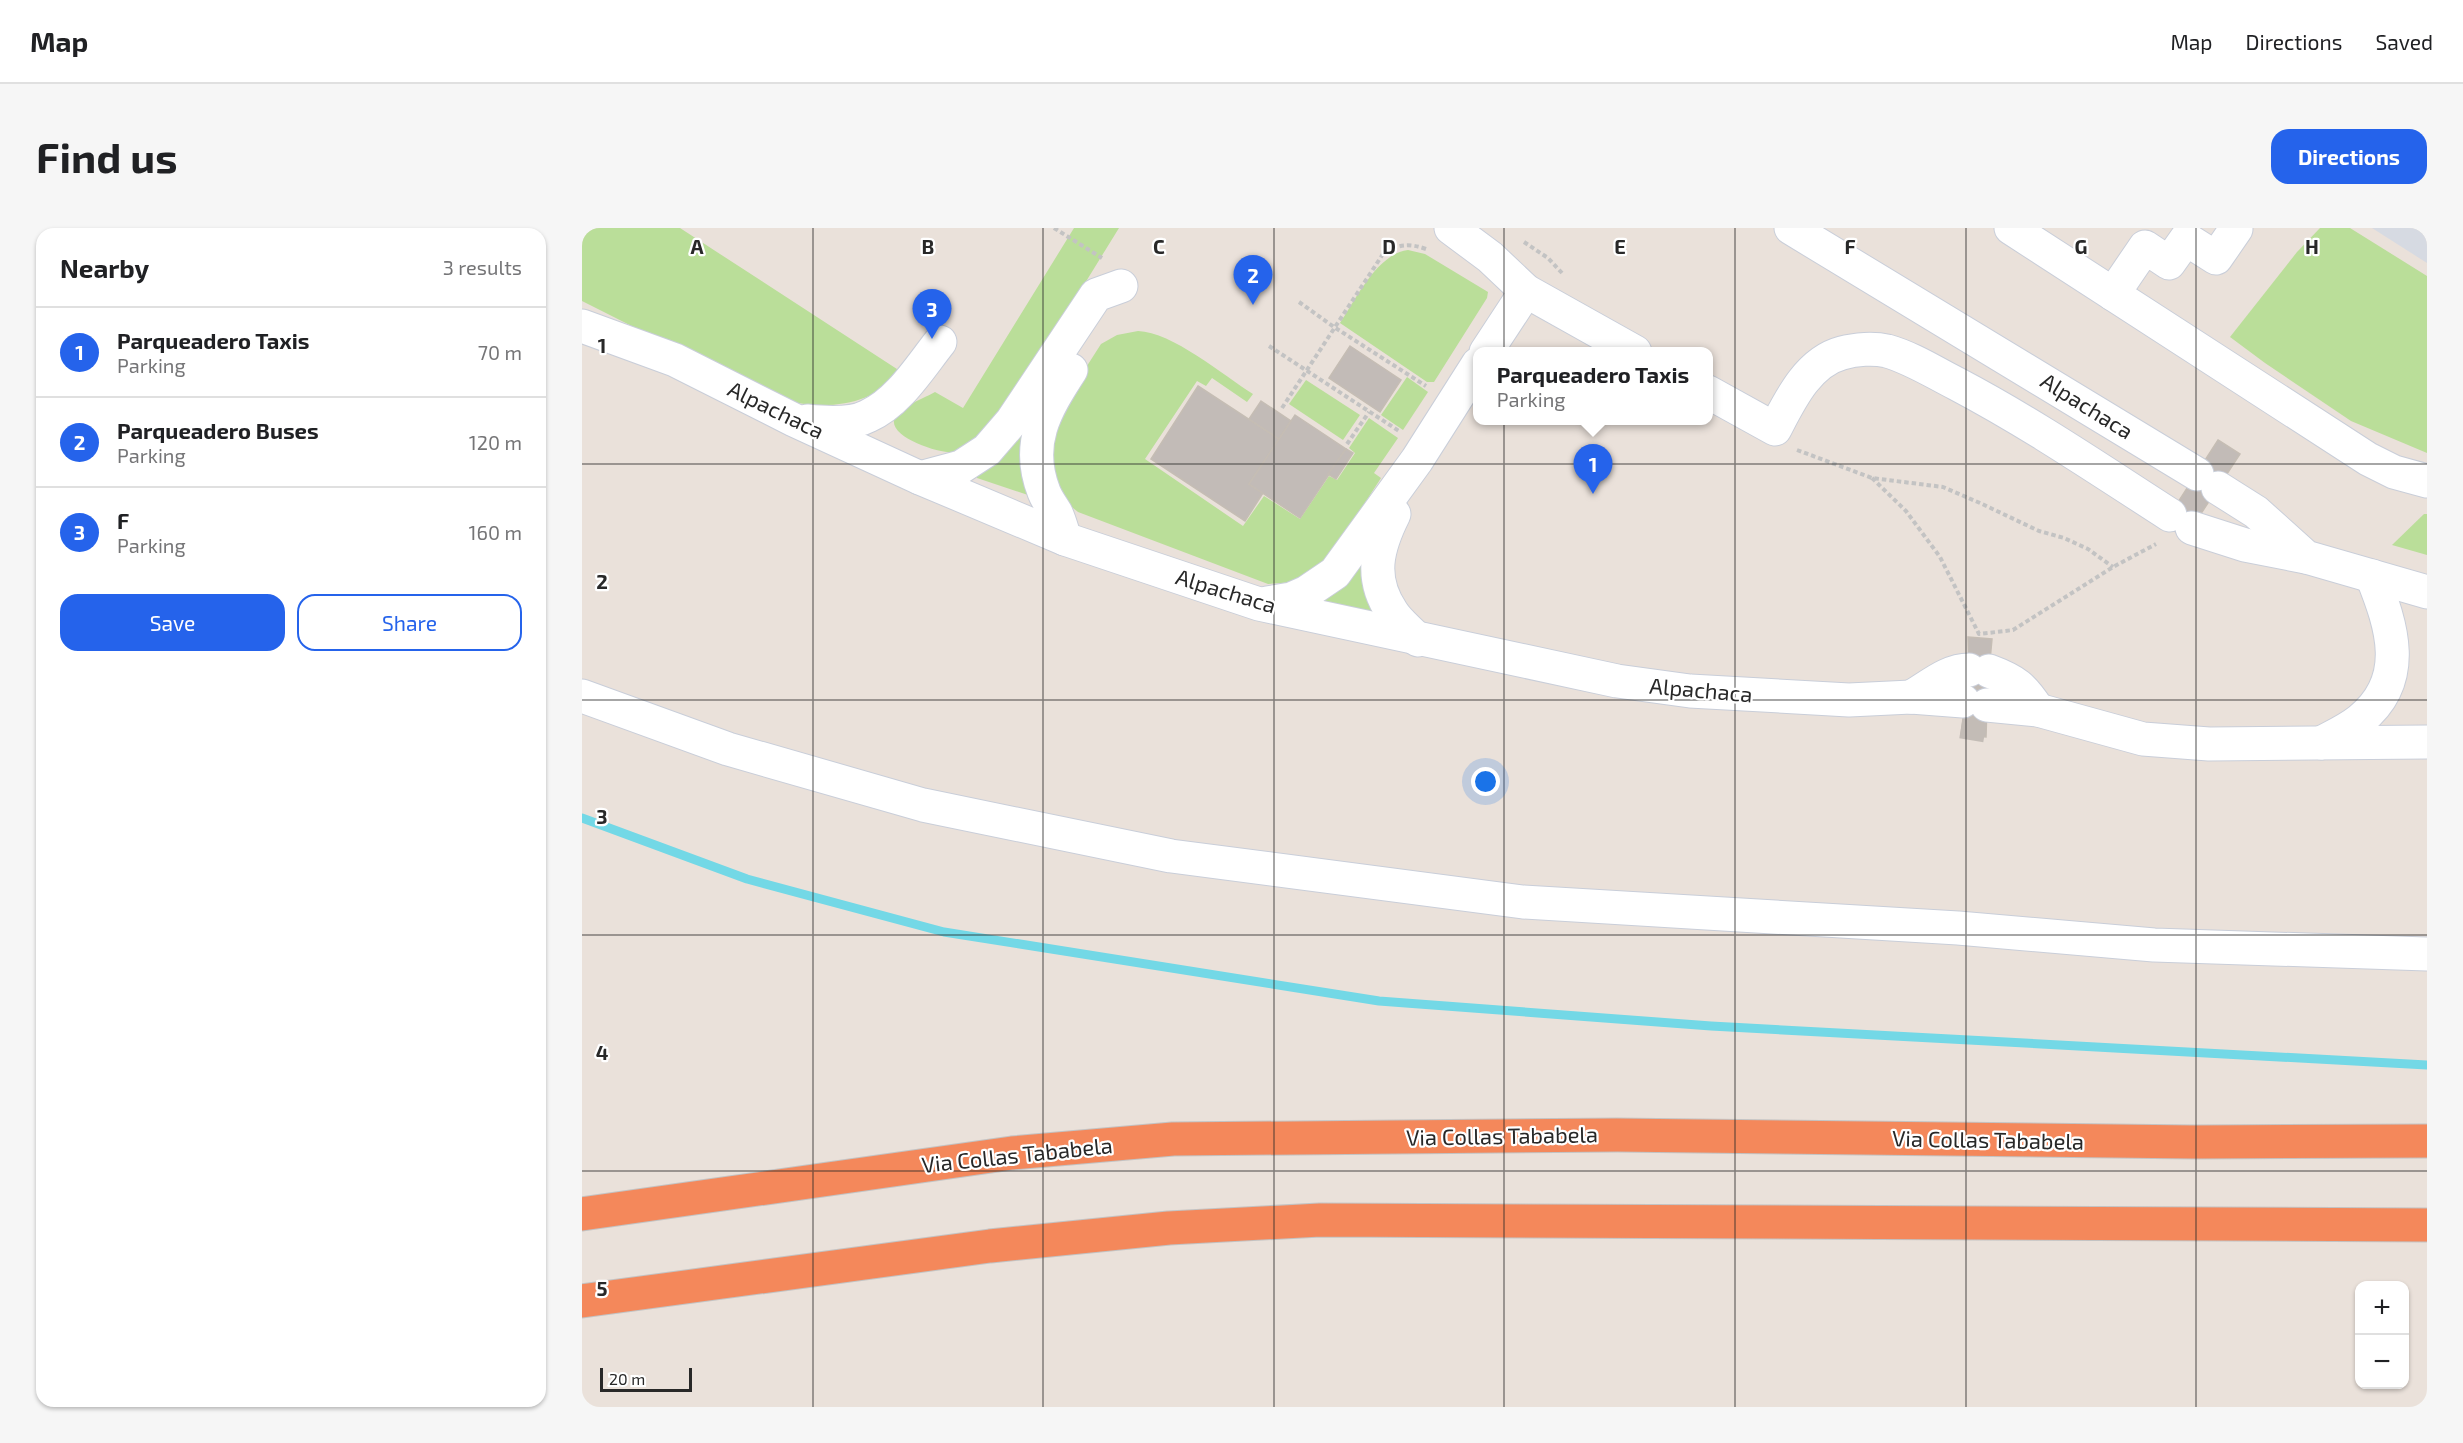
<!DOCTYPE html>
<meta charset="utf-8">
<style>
:root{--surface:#fff;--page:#f6f6f6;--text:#202124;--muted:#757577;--line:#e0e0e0;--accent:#2563eb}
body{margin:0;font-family:"Exo 2",sans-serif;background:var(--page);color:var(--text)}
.controls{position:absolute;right:18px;bottom:18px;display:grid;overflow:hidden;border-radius:12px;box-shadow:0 2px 4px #0004}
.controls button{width:54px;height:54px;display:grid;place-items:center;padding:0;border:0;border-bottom:2px solid var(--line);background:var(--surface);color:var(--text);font:30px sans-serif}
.scale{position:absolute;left:18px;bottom:15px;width:92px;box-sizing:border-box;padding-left:6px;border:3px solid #282828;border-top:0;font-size:16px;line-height:21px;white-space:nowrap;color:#282828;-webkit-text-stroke:4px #fff;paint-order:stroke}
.you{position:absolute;left:904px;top:554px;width:21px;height:21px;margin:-15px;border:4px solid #fff;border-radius:50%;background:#1a73e8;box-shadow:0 0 0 9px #1a73e833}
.badge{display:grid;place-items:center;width:39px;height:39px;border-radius:50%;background:var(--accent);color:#fff;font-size:20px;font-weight:700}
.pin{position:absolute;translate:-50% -50px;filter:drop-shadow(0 2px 3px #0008)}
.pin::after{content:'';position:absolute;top:32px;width:21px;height:18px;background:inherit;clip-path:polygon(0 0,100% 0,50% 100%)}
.popup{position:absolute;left:891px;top:119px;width:240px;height:78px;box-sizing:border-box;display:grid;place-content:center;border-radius:12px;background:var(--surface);filter:drop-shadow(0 2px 4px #0005);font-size:20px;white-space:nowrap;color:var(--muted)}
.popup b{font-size:22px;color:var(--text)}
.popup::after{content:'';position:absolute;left:50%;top:100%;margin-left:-12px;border:12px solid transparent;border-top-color:var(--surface)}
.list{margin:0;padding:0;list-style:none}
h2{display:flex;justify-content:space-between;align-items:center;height:78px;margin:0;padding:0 24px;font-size:26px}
h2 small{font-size:20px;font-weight:400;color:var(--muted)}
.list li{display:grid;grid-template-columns:39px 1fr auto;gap:18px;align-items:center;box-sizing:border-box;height:90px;padding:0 24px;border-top:2px solid var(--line)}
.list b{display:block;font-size:22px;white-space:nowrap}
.list p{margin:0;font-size:20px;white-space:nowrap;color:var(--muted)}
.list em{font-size:20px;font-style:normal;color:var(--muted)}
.actions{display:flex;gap:12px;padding:18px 24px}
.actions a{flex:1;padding:14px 0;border:2px solid var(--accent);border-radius:18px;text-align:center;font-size:21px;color:var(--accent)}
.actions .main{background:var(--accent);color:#fff}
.map{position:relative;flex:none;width:1845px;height:1179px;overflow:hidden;border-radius:18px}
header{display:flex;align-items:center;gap:36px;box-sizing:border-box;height:84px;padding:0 30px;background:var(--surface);border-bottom:2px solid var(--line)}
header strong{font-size:28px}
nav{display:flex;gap:33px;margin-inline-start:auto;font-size:21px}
.intro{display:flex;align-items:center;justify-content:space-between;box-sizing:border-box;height:144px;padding:0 36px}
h1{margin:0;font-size:42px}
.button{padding:15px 27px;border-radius:18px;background:var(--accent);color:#fff;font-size:21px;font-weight:700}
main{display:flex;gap:36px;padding:0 36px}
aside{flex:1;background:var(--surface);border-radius:18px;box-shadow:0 2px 4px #0004}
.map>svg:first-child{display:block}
.airport{fill:#d6dae2}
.green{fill:#bade99}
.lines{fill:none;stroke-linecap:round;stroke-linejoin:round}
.stream{stroke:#73d8e6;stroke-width:9}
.building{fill:#c2bbb7;stroke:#c5bdb4;stroke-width:1.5}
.minor-tunnel{stroke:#c3bcb6;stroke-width:33;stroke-dasharray:33 16;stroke-linecap:butt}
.minor-casing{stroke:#c9ced9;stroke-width:35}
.highway-casing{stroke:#c3c3c3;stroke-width:35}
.path{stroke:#c3c3c3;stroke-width:4;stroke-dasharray:4.5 3;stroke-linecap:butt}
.minor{stroke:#fff;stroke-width:33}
.highway{stroke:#f4885b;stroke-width:33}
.grid{fill:none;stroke:#282828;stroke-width:1.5;stroke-opacity:0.55}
.labels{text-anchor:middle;stroke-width:4.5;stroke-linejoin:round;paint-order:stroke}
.street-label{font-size:22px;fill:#282828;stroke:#fff}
.grid-label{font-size:20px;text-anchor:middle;font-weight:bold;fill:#282828;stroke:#fff;stroke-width:4.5;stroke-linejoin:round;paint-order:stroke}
</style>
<header>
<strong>Map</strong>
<nav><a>Map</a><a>Directions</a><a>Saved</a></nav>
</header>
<div class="intro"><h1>Find us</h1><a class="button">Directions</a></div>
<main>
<aside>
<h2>Nearby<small>3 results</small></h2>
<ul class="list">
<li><span class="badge">1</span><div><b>Parqueadero Taxis</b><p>Parking</p></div><em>70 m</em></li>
<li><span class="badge">2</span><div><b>Parqueadero Buses</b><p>Parking</p></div><em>120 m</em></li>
<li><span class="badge">3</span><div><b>F</b><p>Parking</p></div><em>160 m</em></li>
</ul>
<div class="actions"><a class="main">Save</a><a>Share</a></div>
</aside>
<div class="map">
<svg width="1845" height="1179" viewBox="0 0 1845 1179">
<rect width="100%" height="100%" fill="#eae1da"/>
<path class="airport" d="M1790,0H1845V35Z"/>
<g class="green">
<path d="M0,0H98L318,143C291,178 246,182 205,173C186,169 165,155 147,146C98,122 49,98 0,73Z"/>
<path d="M492,0H537L408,209C398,213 385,222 374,224C361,227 303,209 313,189C317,180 344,169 353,164L381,180Z"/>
<path d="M1738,0H1768L1845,48V225L1769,193L1683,135L1648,109L1715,24Z"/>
<path d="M826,22L843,26L906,64L905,70L852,154H845L758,95C774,71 795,26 826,22Z"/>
<path d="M556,103C590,104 641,147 671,166L665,174L630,150L624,158L615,153L563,231L661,298L682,268L718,291L747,248L755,252L773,225L767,220L787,190L816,210L792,245L799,250L742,338L715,354L686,356L496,284L481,272L463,212L471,191L519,116L535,107Z"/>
<path d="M825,149L846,164L821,202L799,187Z"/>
<path d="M724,152L778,187L761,212L707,176Z"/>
<path d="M453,180L449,268L395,250V248Z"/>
<path d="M1842,286H1845V327L1810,317Z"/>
<path d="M787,317L801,390L740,374Z"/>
</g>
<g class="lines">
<path class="stream" d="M0,590L165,651L362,704L797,773L1129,798L1845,837"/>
</g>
<g class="building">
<path d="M768,118L819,152L798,184L747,150Z"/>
<path d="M616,158L697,211L667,256L681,265L663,293L569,231Z"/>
<path d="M679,173L709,193L697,211L667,191Z"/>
<path d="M713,187L764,221L718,290L667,256Z"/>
<path d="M1636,212L1658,226L1603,310L1582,296Z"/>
<path d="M764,221L771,225L754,251L746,246Z"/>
<path d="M1386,409L1410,411L1407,443L1409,462L1405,477L1404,509L1379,507L1387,442Z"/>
</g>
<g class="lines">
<g class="minor-tunnel">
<path d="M1383,459L1409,462"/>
<path d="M1380,494L1404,498"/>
</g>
<g class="minor-casing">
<g id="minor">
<path d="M869,0L908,29L944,63L1053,124"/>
<path d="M1209,0L1615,246"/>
<path d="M1429,0L1786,231L1812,244L1845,253"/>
<path d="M1531,66L1563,19L1587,35L1604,11L1634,30L1654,1"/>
<path d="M0,98L93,132L212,192L338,250L483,311L677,376L1035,453L1108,463L1267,472L1329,469L1381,473"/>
<path d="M904,124L944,63"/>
<path d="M1126,164L1193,201C1208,172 1226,134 1260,125C1274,121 1292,120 1305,123C1330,130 1353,145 1375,156C1449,195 1518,242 1588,287"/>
<path d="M225,193C244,195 269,197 286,188C317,174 338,139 358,114"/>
<path d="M338,250L379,239L405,222L430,193L514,67L539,58"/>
<path d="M1636,260L1674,284L1724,329L1845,364"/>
<path d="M812,286C795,320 787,350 810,384C816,394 828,403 836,412"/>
<path d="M1610,300L1663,317L1724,329"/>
<path d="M483,311C480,302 478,293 474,285C470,278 465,272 462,264C443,216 463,182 489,142"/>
<path d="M685,375L709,371L725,364L753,345L835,232L896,136"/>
<path d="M1407,443C1434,453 1441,459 1456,482"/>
<path d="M0,468L146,521L341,577L589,628L941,674L1376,700L1572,717L1845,726"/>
<path d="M1329,469C1347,459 1365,442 1387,442"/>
<path d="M1405,477L1456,482L1561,511L1627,516L1845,514"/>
<path d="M1739,515C1752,508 1767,501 1778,492C1828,452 1810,398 1790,348"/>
</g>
</g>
<g class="highway-casing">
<g id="highway">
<path d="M0,986L430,925L591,911L1035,907L1612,914L1845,913"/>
<path d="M0,1073L408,1018L587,1000L738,992L1845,997"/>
</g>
</g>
<g class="path">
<path d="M472,0L520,30"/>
<path d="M942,14L966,30L980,45"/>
<path d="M717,74L752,99L844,158"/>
<path d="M687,118L817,203"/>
<path d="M700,180L801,26C816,16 827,15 844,21"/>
<path d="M765,216L787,184"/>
<path d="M1215,222L1290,250L1361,259L1398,275L1457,303L1482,310L1506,321L1531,339"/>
<path d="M1290,250L1324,283L1358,329L1397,406L1431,402L1531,339L1574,316"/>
</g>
<use href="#minor" class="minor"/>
<use href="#highway" class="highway"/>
</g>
<path class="grid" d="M231,0V1179M461,0V1179M692,0V1179M922,0V1179M1153,0V1179M1384,0V1179M1614,0V1179M0,236H1845M0,472H1845M0,707H1845M0,943H1845"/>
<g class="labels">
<g class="street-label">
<text transform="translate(1505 178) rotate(32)" y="8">Alpachaca</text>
<text transform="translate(194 182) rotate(26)" y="8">Alpachaca</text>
<text transform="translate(644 363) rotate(17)" y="8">Alpachaca</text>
<text transform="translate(1119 462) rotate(5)" y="8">Alpachaca</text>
<text transform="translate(920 908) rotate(-1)" y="8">Via Collas Tababela</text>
<text transform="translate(1406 912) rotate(1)" y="8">Via Collas Tababela</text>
<text transform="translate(435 927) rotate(-6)" y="8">Via Collas Tababela</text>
</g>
</g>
<g class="grid-label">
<text x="115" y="26">A</text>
<text x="346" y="26">B</text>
<text x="577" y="26">C</text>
<text x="807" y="26">D</text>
<text x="1038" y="26">E</text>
<text x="1268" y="26">F</text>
<text x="1499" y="26">G</text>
<text x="1730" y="26">H</text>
<text x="20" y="125">1</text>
<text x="20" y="361">2</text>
<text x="20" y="596">3</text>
<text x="20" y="832">4</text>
<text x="20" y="1068">5</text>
</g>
</svg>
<div class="controls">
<button>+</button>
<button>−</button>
</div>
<div class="scale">20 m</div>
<div class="you"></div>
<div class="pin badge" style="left:1011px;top:266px">1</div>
<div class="popup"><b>Parqueadero Taxis</b>Parking</div>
<div class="pin badge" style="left:671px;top:77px">2</div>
<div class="pin badge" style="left:350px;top:111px">3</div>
</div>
</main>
